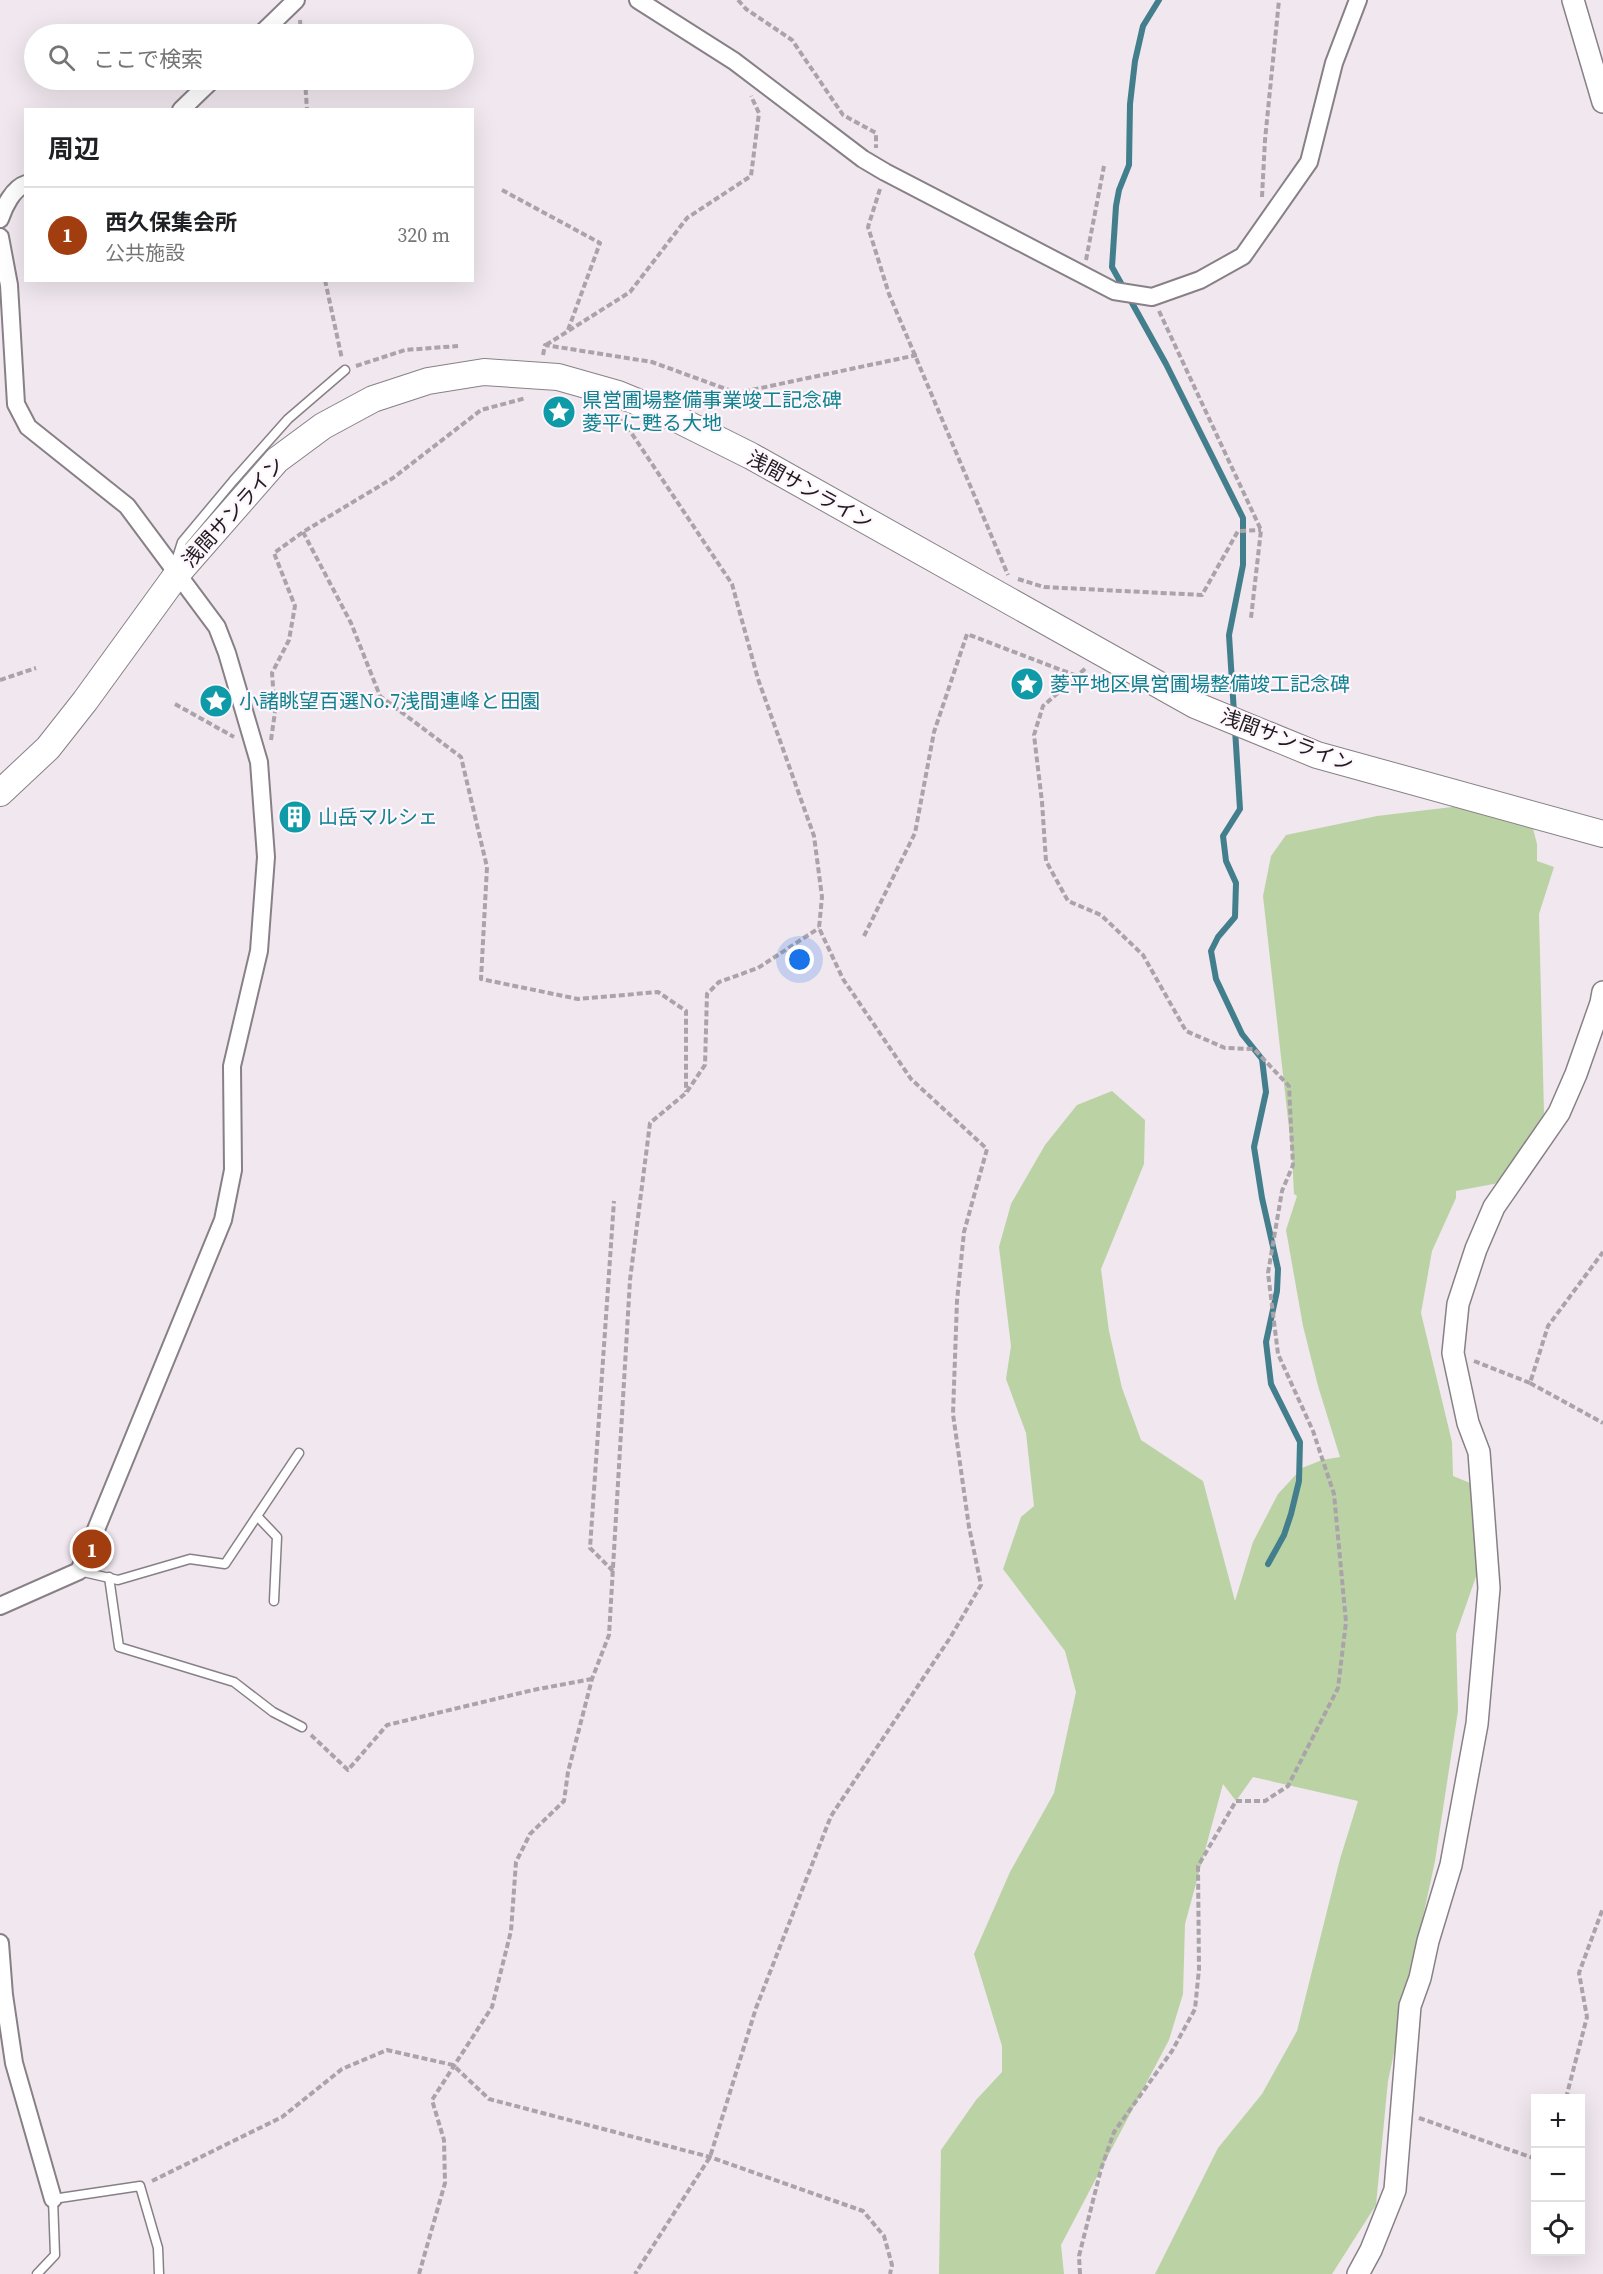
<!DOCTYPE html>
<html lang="ja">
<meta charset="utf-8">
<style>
:root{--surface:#fff;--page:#f6f6f6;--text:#202124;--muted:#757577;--line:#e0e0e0;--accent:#a23d0f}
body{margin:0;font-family:"Source Serif 4","Noto Sans JP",serif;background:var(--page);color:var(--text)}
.controls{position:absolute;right:18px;bottom:18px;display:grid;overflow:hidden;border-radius:0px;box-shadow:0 6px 24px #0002}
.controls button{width:54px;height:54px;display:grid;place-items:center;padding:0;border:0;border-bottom:2px solid var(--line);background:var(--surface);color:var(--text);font:30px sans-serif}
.you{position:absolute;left:800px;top:960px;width:21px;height:21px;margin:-15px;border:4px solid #fff;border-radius:50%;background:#1a73e8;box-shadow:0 0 0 9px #1a73e833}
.badge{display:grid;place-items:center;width:39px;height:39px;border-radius:50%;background:var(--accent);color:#fff;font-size:20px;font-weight:700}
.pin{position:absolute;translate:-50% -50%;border:3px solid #fff;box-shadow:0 2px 6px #0006}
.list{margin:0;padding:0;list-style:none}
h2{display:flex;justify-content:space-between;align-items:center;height:78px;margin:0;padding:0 24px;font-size:26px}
h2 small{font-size:20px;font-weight:400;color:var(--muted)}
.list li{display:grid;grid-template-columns:39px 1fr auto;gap:18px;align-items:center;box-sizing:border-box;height:96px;padding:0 24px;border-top:2px solid var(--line)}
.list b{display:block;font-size:22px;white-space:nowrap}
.list p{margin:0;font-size:20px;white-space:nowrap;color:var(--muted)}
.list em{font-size:20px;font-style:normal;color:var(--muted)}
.icon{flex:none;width:33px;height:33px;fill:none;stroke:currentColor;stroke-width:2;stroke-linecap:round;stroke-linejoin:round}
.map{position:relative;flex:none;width:1603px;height:2274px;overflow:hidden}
.search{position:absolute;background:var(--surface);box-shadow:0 6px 24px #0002;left:24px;top:24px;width:450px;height:66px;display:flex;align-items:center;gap:15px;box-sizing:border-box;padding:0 21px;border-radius:33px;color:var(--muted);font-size:22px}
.panel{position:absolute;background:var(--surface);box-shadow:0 6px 24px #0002;left:24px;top:108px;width:450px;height:174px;border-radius:0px}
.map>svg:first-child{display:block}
.green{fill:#bbd3a4}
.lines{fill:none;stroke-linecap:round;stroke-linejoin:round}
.stream{stroke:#427e8c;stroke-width:6}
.building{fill:#e39f8b}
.service-casing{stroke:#888087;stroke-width:11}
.minor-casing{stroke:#888087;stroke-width:20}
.tertiary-casing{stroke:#888087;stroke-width:24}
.primary-casing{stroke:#888087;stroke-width:28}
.path{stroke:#aaa3a9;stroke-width:4;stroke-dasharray:6 3;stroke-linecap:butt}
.service{stroke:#fff;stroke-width:8}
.minor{stroke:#fff;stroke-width:16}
.tertiary{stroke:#fff;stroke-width:21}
.primary{stroke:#fff;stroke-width:26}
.labels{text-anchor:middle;stroke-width:4.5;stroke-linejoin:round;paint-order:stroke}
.culture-label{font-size:20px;fill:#0d838f;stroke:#fef5fd;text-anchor:start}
.street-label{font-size:20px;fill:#1f1c1f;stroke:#fef5fd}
</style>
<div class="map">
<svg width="1603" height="2274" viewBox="0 0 1603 2274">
<rect width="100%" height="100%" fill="#f0e7ef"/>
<path class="green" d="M1477,804L1530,817L1537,844V861L1554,867L1539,914L1544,1113L1535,1160L1515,1180L1456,1191V1198L1432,1251L1421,1313L1452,1442L1453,1476L1480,1487L1488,1542L1456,1634L1458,1711L1435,1861L1388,2081L1376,2205L1332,2274H1155L1218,2148L1262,2094L1297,2031L1340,1859L1358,1801L1253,1777L1236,1801L1223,1784L1185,1924L1183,1994L1169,2040L1061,2245L1064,2274H939L941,2150L976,2100L1002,2072V2046L974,1954L1010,1872L1054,1793L1076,1692L1065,1651L1003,1569L1021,1517L1034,1506L1026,1433L1006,1379L1011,1346L999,1247L1011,1204L1045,1145L1077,1105L1112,1091L1145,1120L1144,1164L1101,1269L1109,1331L1122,1388L1141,1440L1203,1481L1235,1601L1253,1542L1278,1494L1302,1468L1322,1460L1340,1457L1318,1386L1303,1326L1286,1230L1297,1196L1294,1194L1292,1155L1263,896L1271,856L1286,835L1377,816Z"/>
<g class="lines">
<g class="stream">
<path d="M1159,0L1143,26L1135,61L1130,104L1129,165L1119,190L1116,206L1112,267L1166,364L1243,518V565L1229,635L1234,713"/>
<path d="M1235,729L1240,809L1223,836L1226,861L1236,883L1235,917L1218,937L1211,951L1216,979L1242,1034L1262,1059L1266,1092L1254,1147L1262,1198L1278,1269L1277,1291L1266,1342L1271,1384L1300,1442L1299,1481L1291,1514L1284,1535L1268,1564"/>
</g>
</g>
<path class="building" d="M293,800L309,807L297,834L281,826Z"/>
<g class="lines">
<g class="service-casing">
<g id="service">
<path d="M176,561L182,542L233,481L288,419L345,370"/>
<path d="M257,1516L277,1537L274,1601"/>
<path d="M79,1571L118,1580L190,1559L225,1564L299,1453"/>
<path d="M109,1577L119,1647L234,1682L273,1712L302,1727"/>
<path d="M37,2274L55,2255L53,2199L140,2186L158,2248L159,2274"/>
</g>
</g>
<g class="minor-casing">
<g id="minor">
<path d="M638,0L734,61L863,159L885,172L1114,291L1152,297L1200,280L1243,256L1309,162L1334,63L1358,0"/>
<path d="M261,34L296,0"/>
<path d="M181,110L212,80"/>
<path d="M0,219C4,207 13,188 26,184"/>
<path d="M0,237L9,285L16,404L28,427L127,506L217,627L227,653L259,762L266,857L259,951L232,1066L233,1170L223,1220L79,1571L0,1606"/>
<path d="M0,1943L4,1995L14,2063L53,2199"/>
</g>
</g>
<g class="tertiary-casing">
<g id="tertiary">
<path d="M1573,0L1603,102"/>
<path d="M1358,2274L1371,2250L1395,2190L1410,2006L1420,1978L1428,1941L1451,1865L1477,1724L1489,1588L1479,1452L1468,1423L1453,1353L1458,1304L1476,1249L1494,1207L1559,1113L1576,1074L1601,1003L1603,992"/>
</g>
</g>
<g class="primary-casing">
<path id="primary" d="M0,793L48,748L85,701L178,573L277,460L323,426L373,399L428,381L484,372L558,377L618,394L671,416L751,456L1195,705L1317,755L1603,834"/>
</g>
<g class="path">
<path d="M738,0L746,9L792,40L843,115L876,133V148"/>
<path d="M300,20L301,34"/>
<path d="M305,80L307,110"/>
<path d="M880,189L868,227L889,294L1008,575"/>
<path d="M502,190L600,243L568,330"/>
<path d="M1262,197L1265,140L1279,0"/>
<path d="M1086,260L1104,166"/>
<path d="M325,280L342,359"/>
<path d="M1159,311L1261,530L1251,618"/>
<path d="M546,345L630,292L687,218L751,176L759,113L751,96"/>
<path d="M543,355L545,345L652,362L737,393L917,355"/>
<path d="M356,366L405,350L458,346"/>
<path d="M622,419L732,584L758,679L814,836L822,897L819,928L843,979L911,1079L987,1149L964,1232L957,1301L953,1414L969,1527L981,1585L950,1638L831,1816L756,2008L710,2157L635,2274"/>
<path d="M303,532L351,623L380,696L461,757L487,867L481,979L578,999L658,992L686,1011V1092"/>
<path d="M1018,579L1044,587L1202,595L1238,531L1261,530"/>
<path d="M0,680L36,668"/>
<path d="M175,704L234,737"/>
<path d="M271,740L275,712L272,673L289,640L295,606L274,553L303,532L393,478L481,410L526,398"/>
<path d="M864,936L915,833L934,732L967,634L1077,676"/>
<path d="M1474,1361L1530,1383L1548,1326L1603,1252"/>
<path d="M1530,1383L1603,1423"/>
<path d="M613,1571L590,1548L614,1201"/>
<path d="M311,1735L348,1770L387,1725L533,1690L592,1679"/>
<path d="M1566,2098L1587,2017L1579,1973L1603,1908"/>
<path d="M1419,2118L1536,2159"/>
<path d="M152,2181L282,2117L342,2069L387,2050L453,2065L489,2099L710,2157L863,2211L884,2236L892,2265L890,2274"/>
<path d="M419,2274L445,2183L444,2140L432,2100L492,2007L511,1931L516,1862L530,1834L564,1801L568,1772L592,1679L609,1635L630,1280L650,1123L686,1093L705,1065L707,994L719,982L758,968L819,928"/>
<path d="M1080,2274L1079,2256L1101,2169L1114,2132L1172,2051L1195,2009L1199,1969L1198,1866L1236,1801H1265L1288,1786L1338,1688L1346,1622L1334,1494L1313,1431L1278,1354L1268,1273L1282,1191L1293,1165L1289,1086L1254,1049L1225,1048L1186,1031L1143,955L1101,915L1068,901L1046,861L1042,802L1034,735L1043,706L1086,668"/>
</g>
<use href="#service" class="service"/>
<use href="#minor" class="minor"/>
<use href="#tertiary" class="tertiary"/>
<use href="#primary" class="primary"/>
</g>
<defs>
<g id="sight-disc" transform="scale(1.725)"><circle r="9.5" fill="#0f9aa8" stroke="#fef5fd"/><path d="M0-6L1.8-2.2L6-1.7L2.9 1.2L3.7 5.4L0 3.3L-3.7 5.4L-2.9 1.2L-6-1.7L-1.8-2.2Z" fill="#fff"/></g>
<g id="building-disc" transform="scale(1.725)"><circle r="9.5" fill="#0f9aa8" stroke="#fef5fd"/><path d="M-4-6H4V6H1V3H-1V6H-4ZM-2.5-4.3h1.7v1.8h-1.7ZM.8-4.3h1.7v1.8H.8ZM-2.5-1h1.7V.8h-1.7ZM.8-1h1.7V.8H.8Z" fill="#fff"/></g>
</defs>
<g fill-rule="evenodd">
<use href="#sight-disc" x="559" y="412"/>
<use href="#sight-disc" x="1027" y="684"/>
<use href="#sight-disc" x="216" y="701"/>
<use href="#building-disc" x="295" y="817"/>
</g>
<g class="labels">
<g class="culture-label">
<text x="582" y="407">県営圃場整備事業竣工記念碑<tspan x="582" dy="23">菱平に甦る大地</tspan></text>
<text x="1050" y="691">菱平地区県営圃場整備竣工記念碑</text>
<text x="239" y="708">小諸眺望百選No.7浅間連峰と田園</text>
<text x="318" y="824">山岳マルシェ</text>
</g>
<g class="street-label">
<text transform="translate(810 490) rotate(29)" y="7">浅間サンライン</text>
<text transform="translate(233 512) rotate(-48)" y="7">浅間サンライン</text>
<text transform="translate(1287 740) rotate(21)" y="7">浅間サンライン</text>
</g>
</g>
</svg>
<div class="controls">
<button>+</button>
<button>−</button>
<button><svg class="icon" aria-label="locate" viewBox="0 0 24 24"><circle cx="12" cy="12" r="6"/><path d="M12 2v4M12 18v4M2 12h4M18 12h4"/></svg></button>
</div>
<div class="you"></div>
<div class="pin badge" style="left:92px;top:1549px">1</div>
<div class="search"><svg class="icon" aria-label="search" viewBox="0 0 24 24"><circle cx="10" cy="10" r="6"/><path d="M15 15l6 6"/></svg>ここで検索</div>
<section class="panel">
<h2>周辺<small></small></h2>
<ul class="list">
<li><span class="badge">1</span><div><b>西久保集会所</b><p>公共施設</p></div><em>320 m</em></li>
</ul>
</section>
</div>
